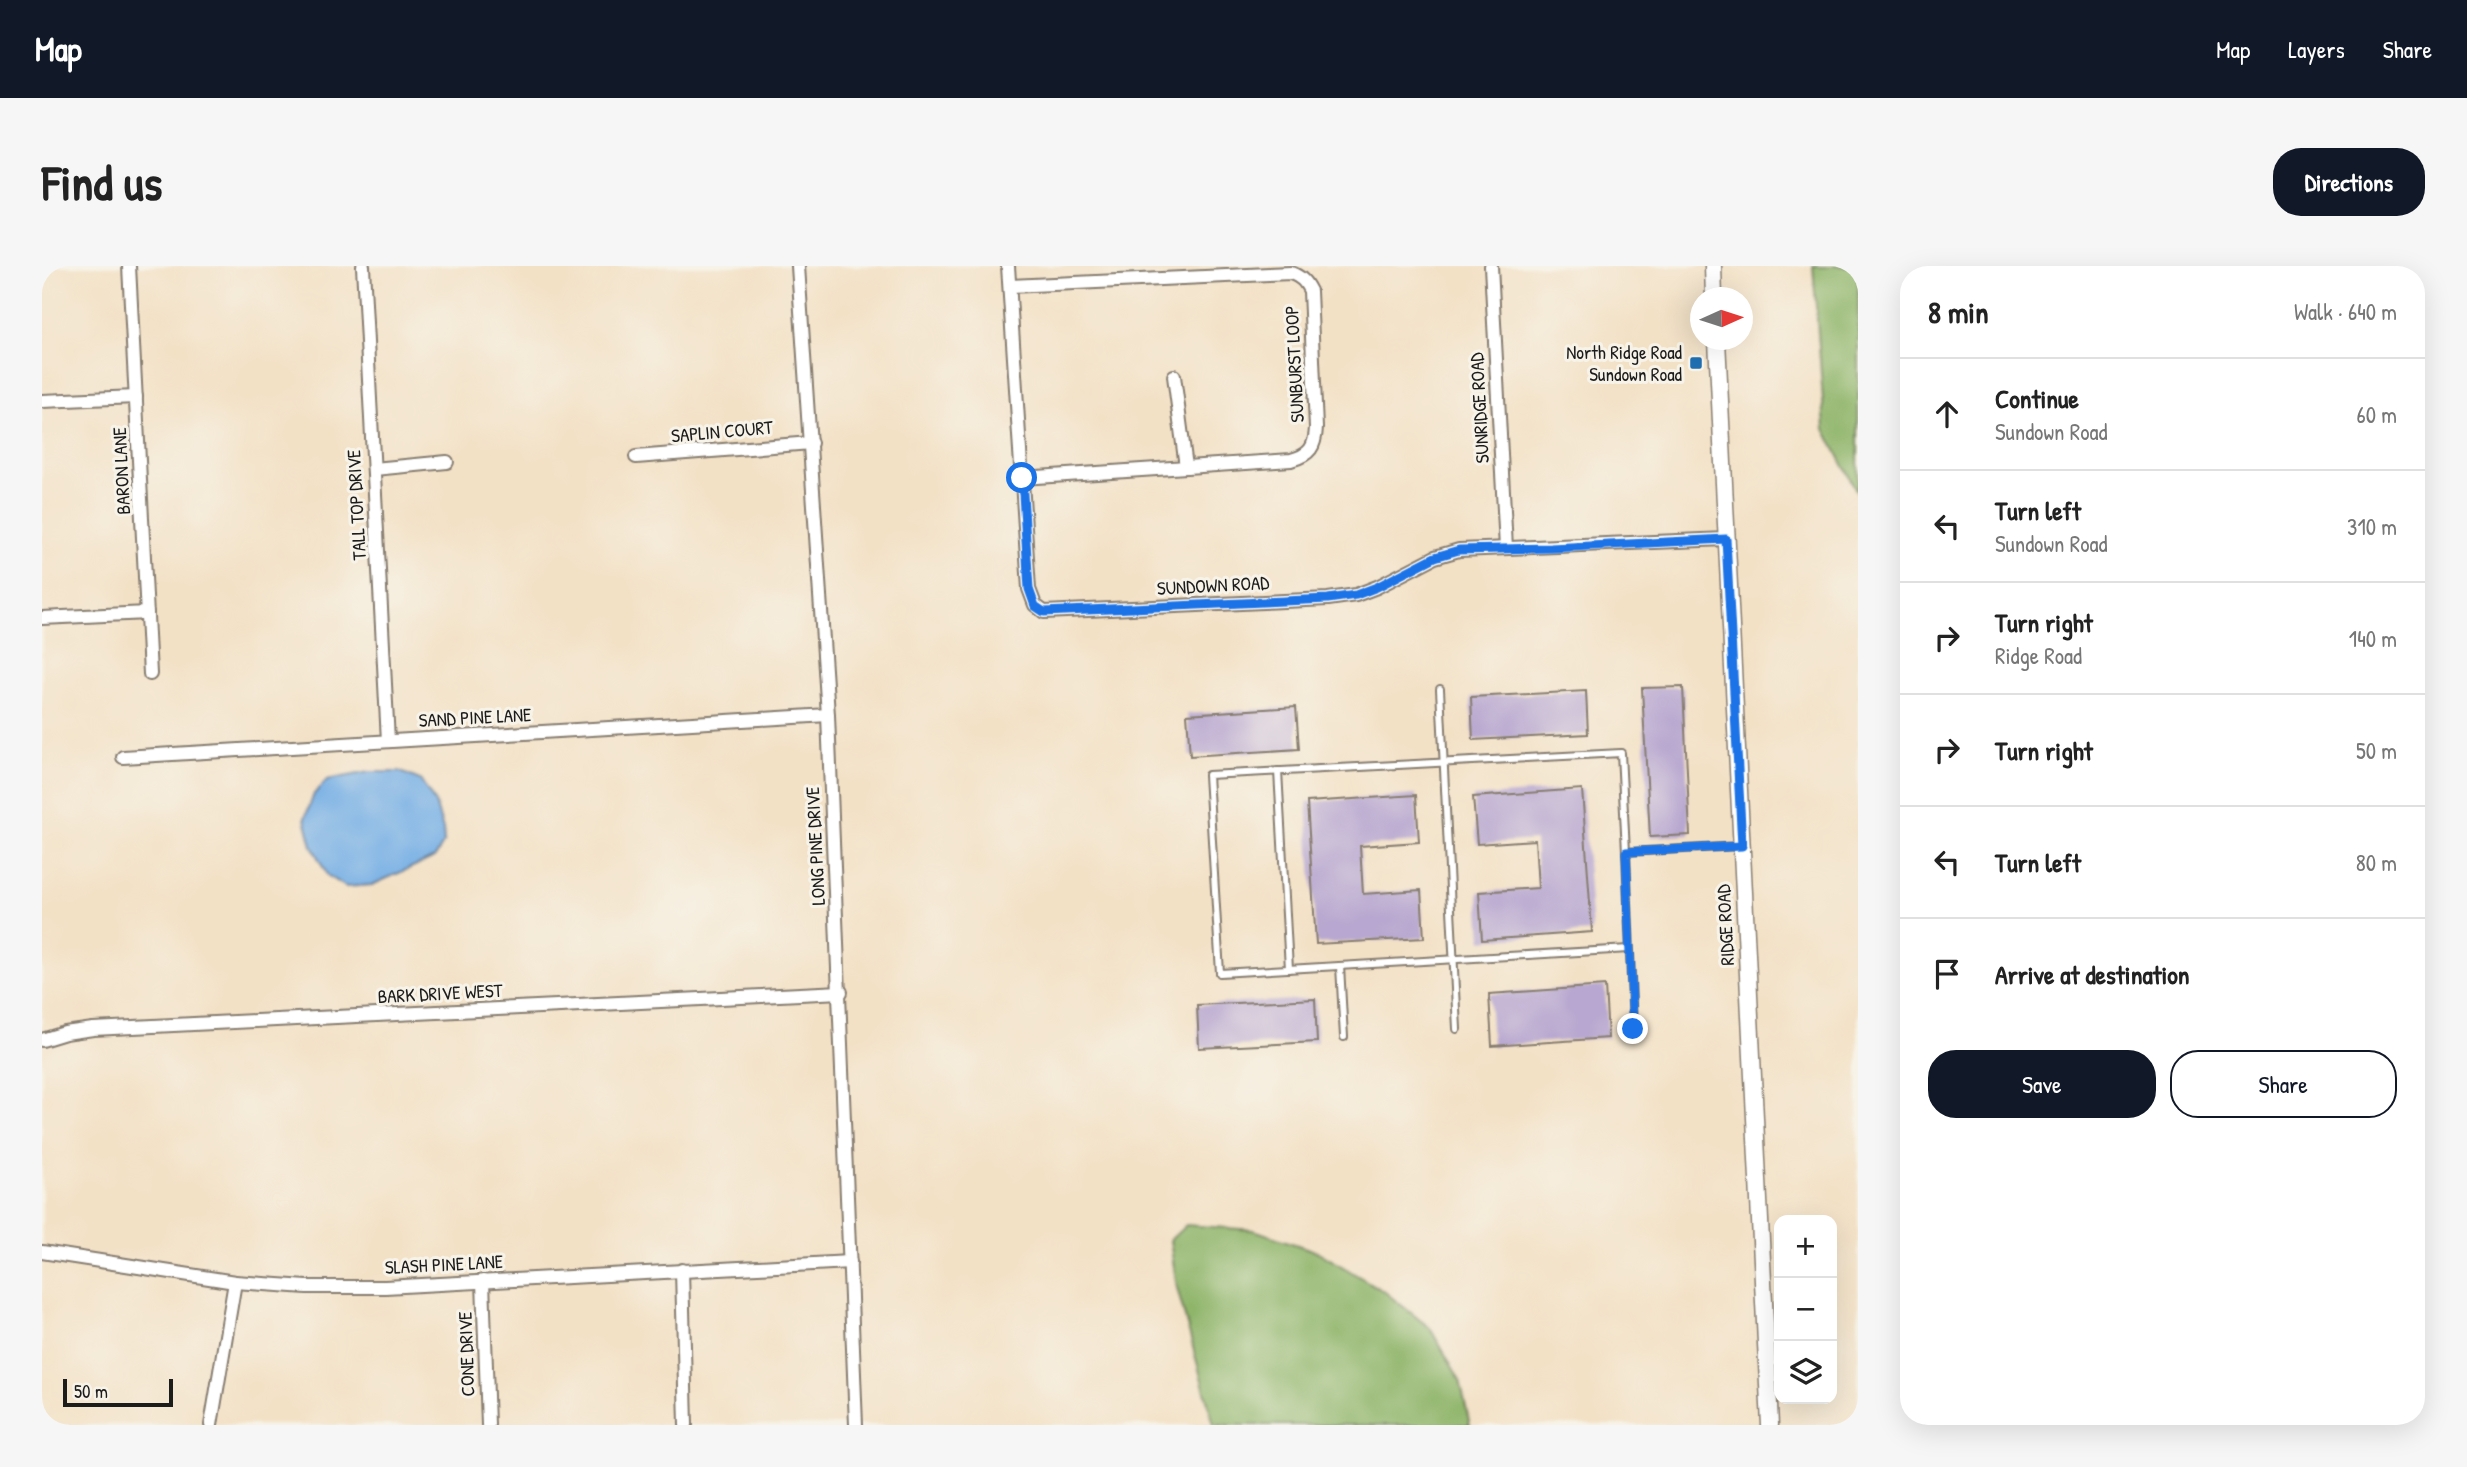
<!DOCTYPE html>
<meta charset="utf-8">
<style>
:root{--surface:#fff;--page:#f6f6f6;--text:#222;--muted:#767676;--line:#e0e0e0;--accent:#111827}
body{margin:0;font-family:"Patrick Hand",sans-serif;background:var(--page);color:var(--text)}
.controls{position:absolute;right:21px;bottom:21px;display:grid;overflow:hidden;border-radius:14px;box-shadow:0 7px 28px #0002}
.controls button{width:63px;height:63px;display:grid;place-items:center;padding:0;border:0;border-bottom:2px solid var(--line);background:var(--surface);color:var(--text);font:35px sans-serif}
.compass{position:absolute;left:1648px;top:21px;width:63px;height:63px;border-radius:50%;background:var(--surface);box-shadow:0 7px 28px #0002;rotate:87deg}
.scale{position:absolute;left:21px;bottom:18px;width:110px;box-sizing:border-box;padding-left:7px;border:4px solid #1c1c1c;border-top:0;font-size:19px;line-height:24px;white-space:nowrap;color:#1c1c1c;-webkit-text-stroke:5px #f7f3e8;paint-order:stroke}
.stop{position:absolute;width:21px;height:21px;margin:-16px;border:5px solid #1a73e8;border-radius:50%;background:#fff}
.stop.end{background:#1a73e8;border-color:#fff;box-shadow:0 2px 7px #0008}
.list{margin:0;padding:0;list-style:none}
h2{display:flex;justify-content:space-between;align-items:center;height:91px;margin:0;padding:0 28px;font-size:30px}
h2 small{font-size:23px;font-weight:400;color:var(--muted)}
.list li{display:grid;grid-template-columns:46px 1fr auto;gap:21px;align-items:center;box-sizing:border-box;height:112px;padding:0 28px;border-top:2px solid var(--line)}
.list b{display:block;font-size:26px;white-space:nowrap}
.list p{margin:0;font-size:23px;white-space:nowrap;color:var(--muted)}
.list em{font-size:23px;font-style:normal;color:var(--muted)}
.actions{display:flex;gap:14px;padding:21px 28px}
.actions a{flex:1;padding:16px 0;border:2px solid var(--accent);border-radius:28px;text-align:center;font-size:24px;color:var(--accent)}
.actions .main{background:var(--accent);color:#fff}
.icon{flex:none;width:38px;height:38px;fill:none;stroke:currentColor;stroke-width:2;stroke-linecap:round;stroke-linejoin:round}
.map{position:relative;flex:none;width:1816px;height:1159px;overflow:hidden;border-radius:28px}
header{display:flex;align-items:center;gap:42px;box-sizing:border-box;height:98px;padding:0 35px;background:var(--accent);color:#fff}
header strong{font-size:33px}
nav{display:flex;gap:38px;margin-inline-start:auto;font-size:24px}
.intro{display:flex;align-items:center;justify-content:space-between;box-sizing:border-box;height:168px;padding:0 42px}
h1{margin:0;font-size:49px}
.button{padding:18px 32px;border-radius:28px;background:var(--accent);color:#fff;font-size:24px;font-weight:700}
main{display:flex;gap:42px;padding:0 42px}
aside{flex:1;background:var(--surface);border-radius:28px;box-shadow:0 7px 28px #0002}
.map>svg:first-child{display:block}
.forest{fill:#8fb56a;stroke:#566843;stroke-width:2}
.water{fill:#74aee5;stroke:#486580;stroke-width:2}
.building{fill:#b8a7d0}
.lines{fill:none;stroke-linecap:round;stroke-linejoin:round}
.service-casing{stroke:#887e71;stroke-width:10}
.minor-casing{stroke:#887e71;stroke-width:16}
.tertiary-casing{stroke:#887e71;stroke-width:19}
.service{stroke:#fff;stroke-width:6}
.minor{stroke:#fff;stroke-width:12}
.tertiary{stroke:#fff;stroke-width:16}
.route{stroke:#1a73e8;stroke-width:9}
.poi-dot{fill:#1f6fb2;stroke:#f7f3e8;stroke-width:2.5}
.labels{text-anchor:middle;stroke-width:6;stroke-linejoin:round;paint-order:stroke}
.poi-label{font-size:19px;fill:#1c1c1c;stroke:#f7f3e8;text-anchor:end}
.street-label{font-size:19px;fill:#1c1c1c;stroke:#f7f3e8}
</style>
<header>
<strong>Map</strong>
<nav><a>Map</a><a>Layers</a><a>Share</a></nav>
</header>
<div class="intro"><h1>Find us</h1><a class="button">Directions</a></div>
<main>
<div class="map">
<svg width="1816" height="1159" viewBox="0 0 1816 1159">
<rect width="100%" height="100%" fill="#f7f3e8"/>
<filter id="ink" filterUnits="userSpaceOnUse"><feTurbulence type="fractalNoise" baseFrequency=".0143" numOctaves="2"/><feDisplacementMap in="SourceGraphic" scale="14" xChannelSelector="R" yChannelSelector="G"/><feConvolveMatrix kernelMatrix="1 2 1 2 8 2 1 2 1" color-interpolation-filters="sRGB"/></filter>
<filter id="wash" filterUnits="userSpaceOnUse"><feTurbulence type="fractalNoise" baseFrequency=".00686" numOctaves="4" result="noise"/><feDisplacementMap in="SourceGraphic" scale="28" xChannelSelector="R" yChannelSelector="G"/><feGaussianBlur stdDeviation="1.57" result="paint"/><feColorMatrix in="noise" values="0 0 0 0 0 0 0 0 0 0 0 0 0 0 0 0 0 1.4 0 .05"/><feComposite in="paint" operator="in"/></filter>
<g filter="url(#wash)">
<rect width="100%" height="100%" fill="#f3e1c6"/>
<g class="forest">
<path d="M1771,0H1816V228L1783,163Z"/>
<path d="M1144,959L1212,964L1276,986L1343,1026L1388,1062L1418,1114L1428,1159H1172L1135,1022L1128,974Z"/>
</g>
<path class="water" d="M327,506H359L378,514L393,537L401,563L402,576L393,591L330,619L304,621L285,609L270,580L263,552L272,528L285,514Z"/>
<g id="blocks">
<g class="building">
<path d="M1641,421L1648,569L1608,571L1600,422Z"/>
<path d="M1544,425L1546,468L1431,474L1429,431Z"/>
<path d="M1254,441L1257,483L1148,490L1145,448Z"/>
<path d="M1540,523L1550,666L1440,674L1437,626L1496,622L1493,574L1435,578L1431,531Z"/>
<path d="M1374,529L1377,576L1318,580L1321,628L1379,624L1382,672L1274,678L1265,536Z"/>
<path d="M1563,720L1566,772L1450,780L1447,728Z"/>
<path d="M1273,733L1275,776L1157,782L1155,739Z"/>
</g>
</g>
</g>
<g filter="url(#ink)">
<use href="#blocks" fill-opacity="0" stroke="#887e71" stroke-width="2"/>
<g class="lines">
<g class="service-casing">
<g id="service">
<path d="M1398,423L1415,763"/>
<path d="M1236,505L1247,703"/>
<path d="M1584,586L1579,487L1166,509L1178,707L1587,683"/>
<path d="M1298,700L1302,771"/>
<path d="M1591,763L1584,586L1699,580"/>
</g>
</g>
<g class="minor-casing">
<g id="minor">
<path d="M87,0L108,408"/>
<path d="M321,0L346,475"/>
<path d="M756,0L786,449L814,1159"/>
<path d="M966,0L987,323L993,339L1002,346L1286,333L1314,329L1335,321L1393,291L1417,284L1684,273"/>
<path d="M1449,0L1464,282"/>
<path d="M968,20L1249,7C1259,11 1263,15 1268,25L1274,162C1273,181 1268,189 1249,194L980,212"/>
<path d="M1132,110L1144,201"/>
<path d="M0,135L94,131"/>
<path d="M594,191L769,177"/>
<path d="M332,203L405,196"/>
<path d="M0,352L105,347"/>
<path d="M81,491L786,449"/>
<path d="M0,774L23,767L51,763L799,726"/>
<path d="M0,986L193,1016L265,1021H343L808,996"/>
<path d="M640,1004L644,1159"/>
<path d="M441,1015L446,1159"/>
<path d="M169,1159L193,1016"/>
</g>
</g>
<g class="tertiary-casing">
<g id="tertiary">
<path d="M1671,0L1672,32"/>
<path d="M1675,74L1728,1159"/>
</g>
</g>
<use href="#service" class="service"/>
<use href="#minor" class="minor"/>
<use href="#tertiary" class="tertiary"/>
</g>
</g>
<g class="lines" filter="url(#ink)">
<path class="route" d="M980,212L987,323L993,340L1002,346L1286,333L1314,329L1335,321L1393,291L1417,284L1509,282L1684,273L1700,580L1584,586L1591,763"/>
</g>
<rect class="poi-dot" x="1647" y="90" width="14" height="14" rx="3.5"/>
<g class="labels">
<g class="poi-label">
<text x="1640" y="93">North Ridge Road<tspan x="1640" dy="22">Sundown Road</tspan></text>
</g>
<g class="street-label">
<text transform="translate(1252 98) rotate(-93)" y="7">SUNBURST LOOP</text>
<text transform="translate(1437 142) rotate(-93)" y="7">SUNRIDGE ROAD</text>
<text transform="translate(680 165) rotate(-5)" y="7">SAPLIN COURT</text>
<text transform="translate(79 205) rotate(-93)" y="7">BARON LANE</text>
<text transform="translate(314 239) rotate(-93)" y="7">TALL TOP DRIVE</text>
<text transform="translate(1171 319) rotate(-3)" y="7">SUNDOWN ROAD</text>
<text transform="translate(433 451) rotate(-3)" y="7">SAND PINE LANE</text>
<text transform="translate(773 580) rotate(-93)" y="7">LONG PINE DRIVE</text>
<text transform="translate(1683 659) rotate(-93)" y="7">RIDGE ROAD</text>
<text transform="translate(398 727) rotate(-3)" y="7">BARK DRIVE WEST</text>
<text transform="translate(402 998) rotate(-3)" y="7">SLASH PINE LANE</text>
<text transform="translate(424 1088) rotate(-92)" y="7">CONE DRIVE</text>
</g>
</g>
</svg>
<div class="controls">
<button>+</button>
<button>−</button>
<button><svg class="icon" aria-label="layers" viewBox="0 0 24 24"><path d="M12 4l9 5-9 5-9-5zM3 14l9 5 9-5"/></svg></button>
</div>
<svg class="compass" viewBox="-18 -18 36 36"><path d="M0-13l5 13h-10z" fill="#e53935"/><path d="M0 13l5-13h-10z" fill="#767676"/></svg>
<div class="scale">50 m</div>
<div class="stop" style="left:980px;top:212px"></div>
<div class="stop end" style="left:1591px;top:763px"></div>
</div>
<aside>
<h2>8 min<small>Walk · 640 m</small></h2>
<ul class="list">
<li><svg class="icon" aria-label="ahead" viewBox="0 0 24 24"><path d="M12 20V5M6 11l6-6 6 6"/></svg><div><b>Continue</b><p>Sundown Road</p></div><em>60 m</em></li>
<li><svg class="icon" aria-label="left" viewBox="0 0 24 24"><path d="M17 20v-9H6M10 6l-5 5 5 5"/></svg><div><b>Turn left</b><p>Sundown Road</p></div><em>310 m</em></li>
<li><svg class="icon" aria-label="right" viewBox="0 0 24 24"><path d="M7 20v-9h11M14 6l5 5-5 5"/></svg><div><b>Turn right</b><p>Ridge Road</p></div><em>140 m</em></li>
<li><svg class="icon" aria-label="right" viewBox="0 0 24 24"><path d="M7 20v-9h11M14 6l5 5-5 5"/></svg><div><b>Turn right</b></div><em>50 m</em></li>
<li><svg class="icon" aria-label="left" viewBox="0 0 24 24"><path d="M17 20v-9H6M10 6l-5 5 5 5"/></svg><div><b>Turn left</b></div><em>80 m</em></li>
<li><svg class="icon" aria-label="arrive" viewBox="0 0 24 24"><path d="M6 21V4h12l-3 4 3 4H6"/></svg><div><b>Arrive at destination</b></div></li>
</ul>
<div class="actions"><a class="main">Save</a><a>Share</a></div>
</aside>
</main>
